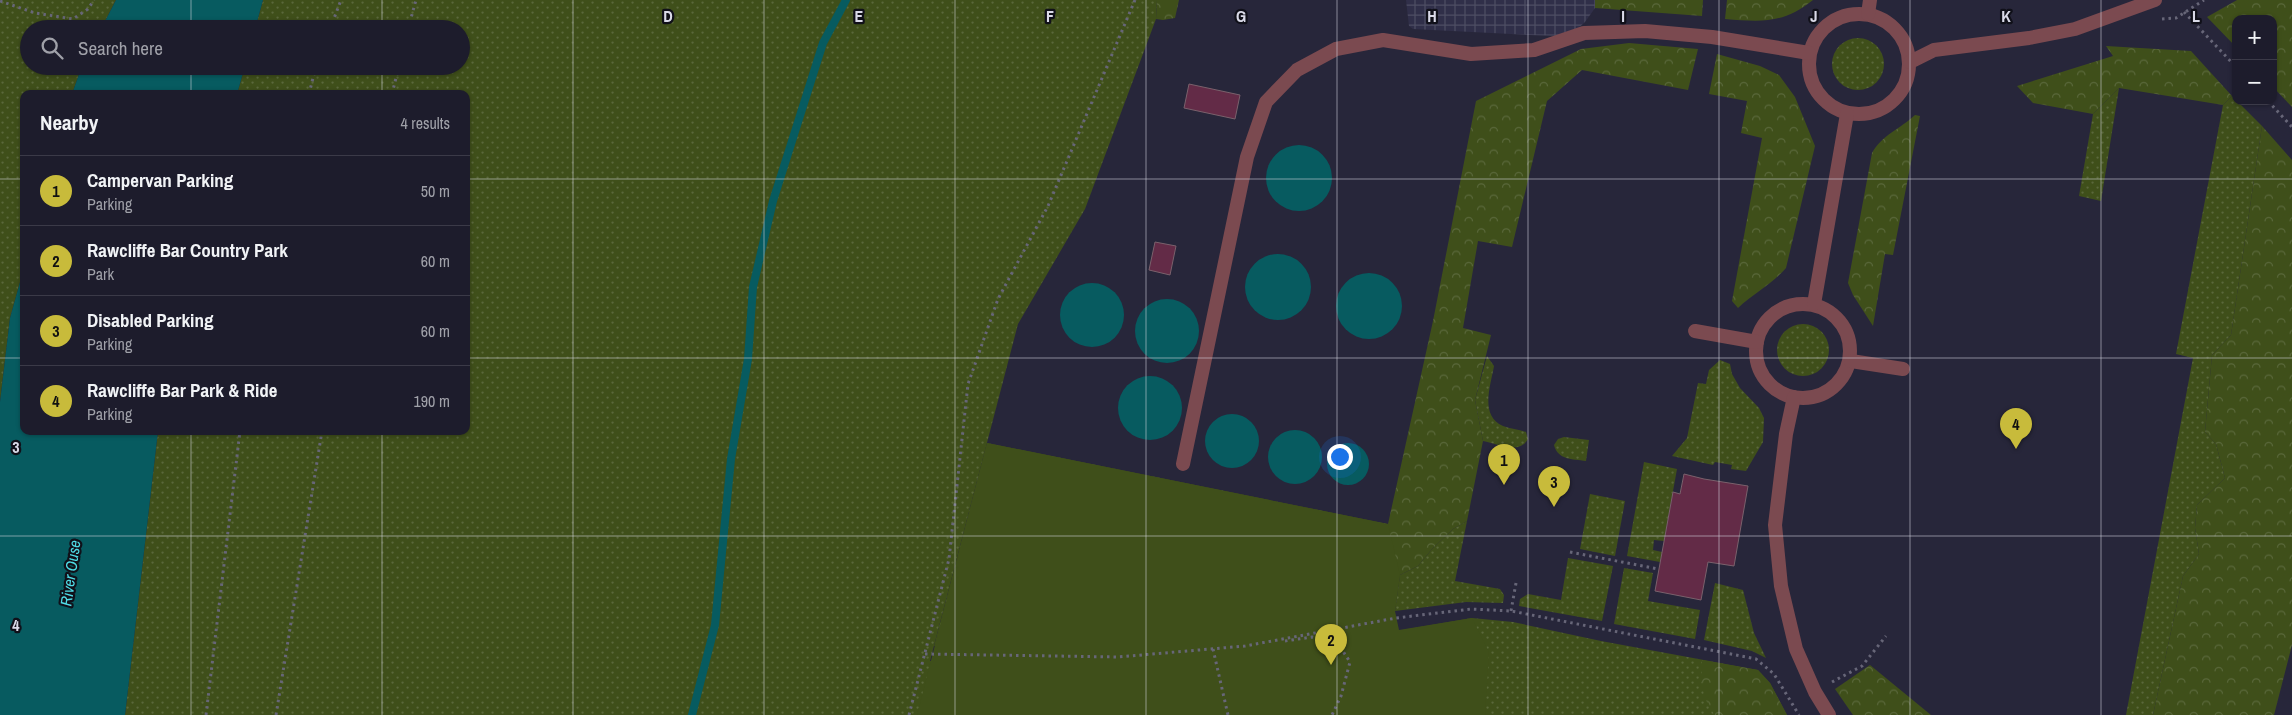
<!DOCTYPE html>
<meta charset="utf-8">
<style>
:root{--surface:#1d1c2c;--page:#252534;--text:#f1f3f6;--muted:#a0a1a9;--line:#3b3a48;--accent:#c8bb3b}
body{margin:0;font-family:"Archivo Narrow",sans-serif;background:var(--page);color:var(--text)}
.controls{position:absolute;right:15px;top:15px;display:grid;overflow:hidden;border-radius:10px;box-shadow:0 1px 4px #0004}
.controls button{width:45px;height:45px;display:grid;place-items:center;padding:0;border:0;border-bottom:1px solid var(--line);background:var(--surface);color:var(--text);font:25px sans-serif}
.you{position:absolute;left:1339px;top:456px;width:18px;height:18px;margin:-12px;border:4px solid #fff;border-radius:50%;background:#1a73e8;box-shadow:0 0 0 8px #1a73e833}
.badge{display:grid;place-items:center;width:32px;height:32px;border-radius:50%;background:var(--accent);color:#111;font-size:16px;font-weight:700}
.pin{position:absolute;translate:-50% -41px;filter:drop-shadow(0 1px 2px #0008)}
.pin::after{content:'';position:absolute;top:26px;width:18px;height:15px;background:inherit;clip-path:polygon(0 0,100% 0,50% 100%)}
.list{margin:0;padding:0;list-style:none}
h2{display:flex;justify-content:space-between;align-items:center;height:65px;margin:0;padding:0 20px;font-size:21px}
h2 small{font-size:16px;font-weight:400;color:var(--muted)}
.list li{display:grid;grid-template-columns:32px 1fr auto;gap:15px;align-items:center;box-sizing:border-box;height:70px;padding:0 20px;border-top:1px solid var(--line)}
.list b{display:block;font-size:19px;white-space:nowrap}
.list p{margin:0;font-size:16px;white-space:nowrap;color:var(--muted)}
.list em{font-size:16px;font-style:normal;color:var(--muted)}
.icon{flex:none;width:28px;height:28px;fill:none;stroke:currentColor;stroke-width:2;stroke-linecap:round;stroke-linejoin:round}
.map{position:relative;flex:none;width:2292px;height:715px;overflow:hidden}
.search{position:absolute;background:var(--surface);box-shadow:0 1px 4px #0004;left:20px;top:20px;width:450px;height:55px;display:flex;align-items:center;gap:12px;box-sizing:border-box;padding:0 18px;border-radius:28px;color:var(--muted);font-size:19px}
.panel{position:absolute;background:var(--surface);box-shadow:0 1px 4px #0004;left:20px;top:90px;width:450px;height:345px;border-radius:10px}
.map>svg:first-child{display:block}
.industrial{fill:url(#industrial-grid)}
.green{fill:url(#green-dots)}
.forest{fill:url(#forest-crowns)}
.pitch{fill:#3f4f1a}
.water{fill:#075b60}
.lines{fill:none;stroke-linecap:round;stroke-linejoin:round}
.stream{stroke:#075b60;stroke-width:8}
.building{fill:#632b47;stroke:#7a616c}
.path{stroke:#676678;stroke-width:3;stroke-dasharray:2.5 4;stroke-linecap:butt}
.service{stroke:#7b4a50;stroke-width:14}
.grid{fill:none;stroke:#dadae8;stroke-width:1;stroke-opacity:0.55}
.labels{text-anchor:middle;stroke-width:4.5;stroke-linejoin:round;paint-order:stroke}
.water-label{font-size:16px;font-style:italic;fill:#4fdbe5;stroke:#101019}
.grid-label{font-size:16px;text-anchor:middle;font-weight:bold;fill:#dadae8;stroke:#101019;stroke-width:4.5;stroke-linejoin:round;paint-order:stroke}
</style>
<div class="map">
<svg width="2292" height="715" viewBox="0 0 2292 715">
<defs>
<pattern id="industrial-grid" width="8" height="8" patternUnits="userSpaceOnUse" patternTransform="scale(1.25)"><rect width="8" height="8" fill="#302f49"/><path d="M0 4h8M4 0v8" fill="none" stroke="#4d4d63"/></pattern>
<pattern id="green-dots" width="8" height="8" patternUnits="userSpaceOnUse" patternTransform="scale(1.25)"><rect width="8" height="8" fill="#3f4f1a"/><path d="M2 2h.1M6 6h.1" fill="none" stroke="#5a683b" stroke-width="1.8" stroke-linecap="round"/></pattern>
<pattern id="forest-crowns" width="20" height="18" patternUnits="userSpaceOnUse" patternTransform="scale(1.25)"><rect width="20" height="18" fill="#3f4f1a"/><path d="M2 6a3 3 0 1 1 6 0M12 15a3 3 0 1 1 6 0" fill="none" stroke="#5a683b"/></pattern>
</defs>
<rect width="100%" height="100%" fill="#27263a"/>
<path class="industrial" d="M1406,0H1595V8L1585,22L1573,33L1563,36L1529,35L1413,29L1409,26Z"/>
<g class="green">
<path d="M0,0H116L101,29H29V66H82L72,94H24V268L10,318L0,402Z"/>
<path d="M263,0H1157L1156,19L1085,209L1018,324L930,661L1233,659L1472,618L1513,622L1601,641L1758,670L1770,683L1787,715H125L158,431H466V94H237L245,66H461V29H255Z"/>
<circle cx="1858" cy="64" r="26"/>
<path d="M2119,88L2101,201L2079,196L2093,114Z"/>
<path d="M2232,96L2262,126L2231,335L2212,355L2205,432L2216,444L2225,478L2197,505L2195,528L2199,554L2183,576L2153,715H2126L2193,358L2176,354L2223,105Z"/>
<circle cx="1803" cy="350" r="26"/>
<path d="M1487,356L1494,366C1491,384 1479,416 1503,426C1510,429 1518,429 1526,432L1528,439C1519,455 1498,444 1483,441L1475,400Z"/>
<path d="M1720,360L1730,364L1732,374L1740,388L1759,408L1764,418L1763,442L1746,471L1731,469L1732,465L1715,462L1713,465L1672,456L1687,438L1698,383L1706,384L1709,370Z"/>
<path d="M1564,437L1589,440L1586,461C1572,459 1558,460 1554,445L1558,439Z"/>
<path d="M1644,462L1677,469L1664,541L1654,540L1653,550L1662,552L1660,562L1627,556Z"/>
<path d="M1590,494L1625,501L1615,556L1580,549Z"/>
<path d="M1467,521L1455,581L1500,589L1504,595L1503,603L1466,602L1395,611L1400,575L1418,566L1432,549L1453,529Z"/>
<path d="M1568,558L1613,566L1602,621L1519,606L1520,599L1528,594L1561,600Z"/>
<path d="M1624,568L1653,573L1648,601L1700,610L1695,639L1614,624Z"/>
<path d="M1715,583L1743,590L1754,633L1766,658L1752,651L1704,640Z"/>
</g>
<g class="forest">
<path d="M1157,0H1179L1175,18L1163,20L1156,19Z"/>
<path d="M1595,0H1703L1702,16L1595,8Z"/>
<path d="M1727,0H1813C1783,24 1762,22 1725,19Z"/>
<path d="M2237,0H2292V107L2273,87V19H2236V47L2207,17Z"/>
<path d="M1629,43L1698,49L1688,90L1582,70L1547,101L1512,247L1478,241L1463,328L1491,335L1475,400L1483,441L1467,521L1453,529L1432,549L1418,566L1400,575L1395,611L934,646L987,443L1388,524L1433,321L1476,101L1581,49Z"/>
<path d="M2106,46L2191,51L2232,96L2223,105L2119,88L2093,114L2033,103L2017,86L2113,56Z"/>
<path d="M1717,54L1760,66L1779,75L1795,97L1815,146L1786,268C1772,284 1754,293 1738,308L1732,301L1762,138L1741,133L1747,101L1709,94Z"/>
<path d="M1915,115L1920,116L1893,255L1885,254L1873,326L1853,295L1848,283L1872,153C1882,135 1900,129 1915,115Z"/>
<path d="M2262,126L2292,160V645L2274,715H2153L2183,576L2199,554L2195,528L2197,505L2225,478L2216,444L2205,432L2212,355L2231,335Z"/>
<path d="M1702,660L1758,670L1770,683L1787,715H1715C1700,696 1702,683 1702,660Z"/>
<path d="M1870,665L1931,715H1853L1835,689Z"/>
</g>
<path class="pitch" d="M987,443L1388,524L1400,575L1395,611L1399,630L1472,618L1489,652L1485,715H917Z"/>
<g class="water">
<path d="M116,0H263L255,29H101Z"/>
<path d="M82,66H245L237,94H72Z"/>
<circle cx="1299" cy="178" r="33"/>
<circle cx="1278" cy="287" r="33"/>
<path d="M24,268V431H158L125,715H0V402L10,318Z"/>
<circle cx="1369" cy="306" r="33"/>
<circle cx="1092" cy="315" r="32"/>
<circle cx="1167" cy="331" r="32"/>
<circle cx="1150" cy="408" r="32"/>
<circle cx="1232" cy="441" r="27"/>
<circle cx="1295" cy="457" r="27"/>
<circle cx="1348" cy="464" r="21"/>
</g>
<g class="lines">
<path class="stream" d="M692,715L715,625L731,459L748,359L753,287L773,201L823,43L846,0"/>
</g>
<g class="building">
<path d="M1189,84L1240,95L1235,119L1184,108Z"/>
<path d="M1155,242L1176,246L1170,275L1149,270Z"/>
<path d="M1684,474L1704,479L1748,486L1734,566L1708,562L1701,600L1655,591L1673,492L1680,494Z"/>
</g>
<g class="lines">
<g class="path">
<path d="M0,1L35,13L73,19L88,9L94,0"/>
<path d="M2184,12L2236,67"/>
<path d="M2162,19L2176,18L2204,0"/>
<path d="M330,29L341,0"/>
<path d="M408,29L416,0"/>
<path d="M309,94L316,66"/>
<path d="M392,94L399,66"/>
<path d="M2268,101L2292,127"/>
<path d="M1570,552L1658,569"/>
<path d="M1511,611L1516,583"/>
<path d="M1285,641L1312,637L1337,642L1350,662L1341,696L1332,715"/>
<path d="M1213,649L1228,715"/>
<path d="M925,654L1118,657L1245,646L1396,618L1471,609L1511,611L1756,659L1774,674L1799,715"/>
<path d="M1832,682L1862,666L1886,636"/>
<path d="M206,715L240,431"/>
<path d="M276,715L322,431"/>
<path d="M909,715L949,559L968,384L998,299L1048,206L1135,0"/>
</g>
<g class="service">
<circle cx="1859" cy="64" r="50"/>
<path d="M1868,14L1870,0"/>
<path d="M1910,62L1934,50L2029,38L2075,29L2155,0"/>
<circle cx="1803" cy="351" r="47"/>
<path d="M1814,304L1847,114"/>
<path d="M1695,331L1757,342"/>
<path d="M1851,361L1903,369"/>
<path d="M1794,397L1786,434L1775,525L1781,586L1796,649L1815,692L1829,715"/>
<path d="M1183,464L1247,157L1266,102L1297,70L1336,49L1383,40L1471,54L1534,50L1584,33L1645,31L1712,37L1809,53"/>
</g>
</g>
<path class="grid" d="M191,0V29M382,0V29M573,0V715M764,0V715M955,0V715M1146,0V715M1337,0V715M1528,0V715M1719,0V715M1910,0V715M2101,0V715M191,66V94M382,66V94M0,179H24M466,179H2292M0,358H24M466,358H2292M191,431V715M382,431V715M0,536H2292"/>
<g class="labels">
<g class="water-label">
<text transform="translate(70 573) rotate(-82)" y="6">River Ouse</text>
</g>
</g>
<g class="grid-label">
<text x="668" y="22">D</text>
<text x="859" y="22">E</text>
<text x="1050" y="22">F</text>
<text x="1241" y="22">G</text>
<text x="1432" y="22">H</text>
<text x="1623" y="22">I</text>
<text x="1814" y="22">J</text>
<text x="2006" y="22">K</text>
<text x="2196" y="22">L</text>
<text x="16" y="453">3</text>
<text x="16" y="631">4</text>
</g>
</svg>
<div class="controls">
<button>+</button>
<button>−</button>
</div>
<div class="you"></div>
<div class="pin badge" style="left:1504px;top:485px">1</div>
<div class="pin badge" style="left:1331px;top:665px">2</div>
<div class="pin badge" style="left:1554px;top:507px">3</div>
<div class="pin badge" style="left:2016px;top:449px">4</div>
<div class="search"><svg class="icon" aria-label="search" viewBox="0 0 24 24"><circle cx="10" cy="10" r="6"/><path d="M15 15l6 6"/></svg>Search here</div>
<section class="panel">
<h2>Nearby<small>4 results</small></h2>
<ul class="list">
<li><span class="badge">1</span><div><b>Campervan Parking</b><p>Parking</p></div><em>50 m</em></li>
<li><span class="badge">2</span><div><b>Rawcliffe Bar Country Park</b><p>Park</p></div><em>60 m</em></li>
<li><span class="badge">3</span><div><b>Disabled Parking</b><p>Parking</p></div><em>60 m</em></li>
<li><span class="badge">4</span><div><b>Rawcliffe Bar Park &amp; Ride</b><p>Parking</p></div><em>190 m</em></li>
</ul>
</section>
</div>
